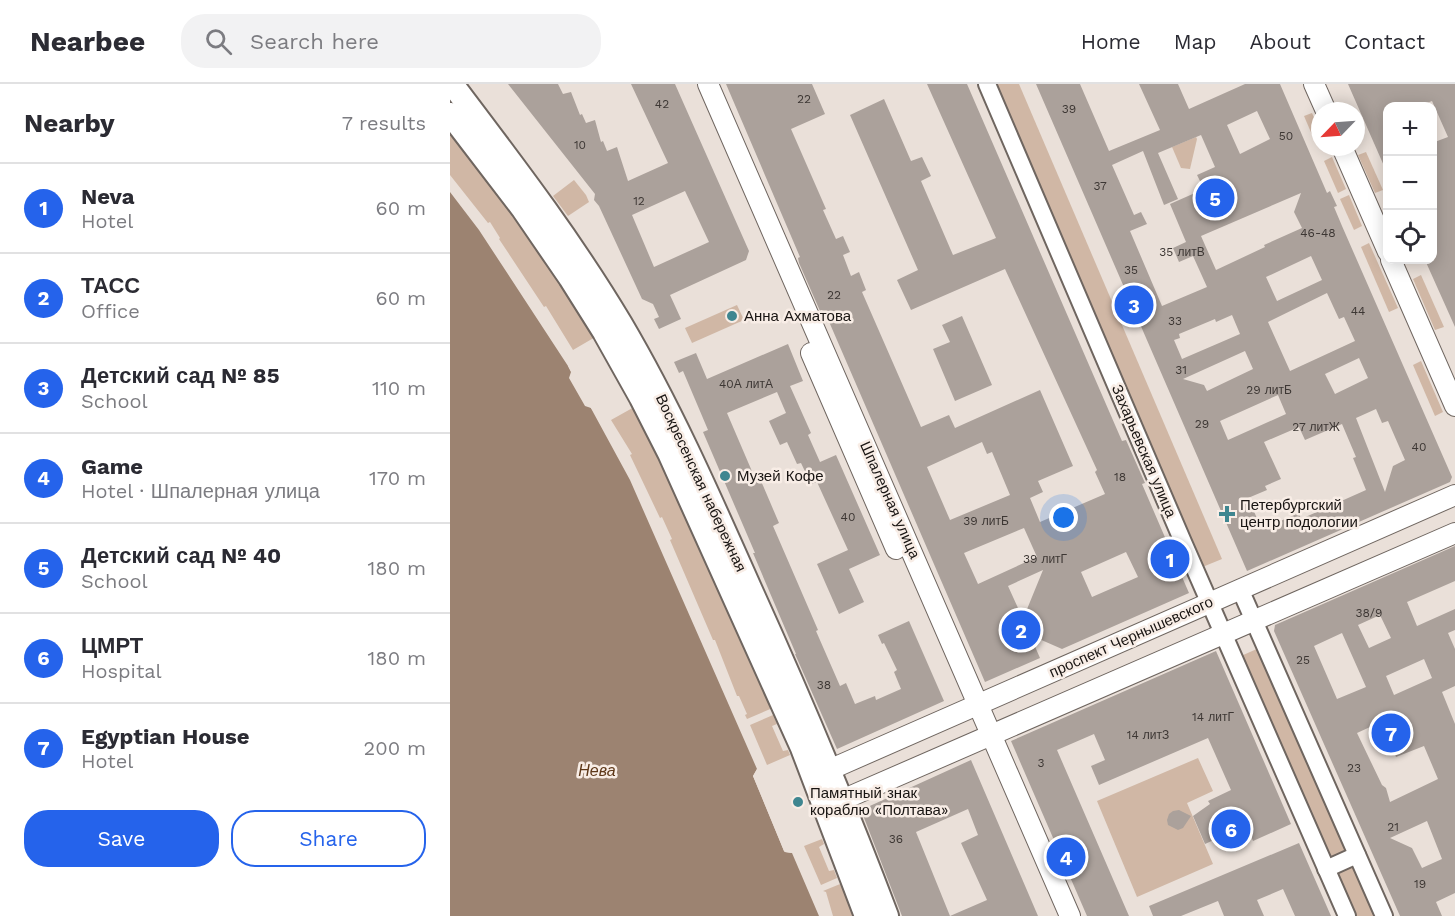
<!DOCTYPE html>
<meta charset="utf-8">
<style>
:root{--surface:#fff;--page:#f2f2f3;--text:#2b2b33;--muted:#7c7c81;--line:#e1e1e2;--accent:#2563eb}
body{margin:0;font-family:"Work Sans",sans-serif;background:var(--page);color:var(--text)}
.controls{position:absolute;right:18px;top:18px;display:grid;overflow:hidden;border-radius:12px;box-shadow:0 3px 15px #0003}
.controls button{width:54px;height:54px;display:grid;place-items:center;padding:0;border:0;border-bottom:2px solid var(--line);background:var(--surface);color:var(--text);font:30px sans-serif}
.compass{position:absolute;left:861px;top:18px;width:54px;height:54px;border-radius:50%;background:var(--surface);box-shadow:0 3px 15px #0003;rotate:245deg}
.you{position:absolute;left:614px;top:434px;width:21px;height:21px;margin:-15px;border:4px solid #fff;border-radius:50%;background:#1a73e8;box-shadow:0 0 0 9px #1a73e833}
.badge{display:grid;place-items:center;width:39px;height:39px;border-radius:50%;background:var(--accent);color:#fff;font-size:20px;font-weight:700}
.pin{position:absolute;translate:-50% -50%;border:3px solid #fff;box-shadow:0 2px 6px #0006}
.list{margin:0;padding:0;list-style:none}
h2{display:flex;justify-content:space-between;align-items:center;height:78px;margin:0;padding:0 24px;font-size:26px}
h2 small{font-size:20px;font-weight:400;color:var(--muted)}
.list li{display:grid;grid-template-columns:39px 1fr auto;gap:18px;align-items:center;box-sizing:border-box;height:90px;padding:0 24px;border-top:2px solid var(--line)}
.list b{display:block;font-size:22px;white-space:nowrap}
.list p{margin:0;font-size:20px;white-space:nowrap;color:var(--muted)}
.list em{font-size:20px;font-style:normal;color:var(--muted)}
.actions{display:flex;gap:12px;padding:18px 24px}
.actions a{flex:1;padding:14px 0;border:2px solid var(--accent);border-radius:24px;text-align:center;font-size:21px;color:var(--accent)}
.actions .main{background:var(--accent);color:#fff}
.icon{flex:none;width:33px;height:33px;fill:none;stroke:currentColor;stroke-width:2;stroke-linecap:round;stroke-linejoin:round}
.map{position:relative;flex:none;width:1005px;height:832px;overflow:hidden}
header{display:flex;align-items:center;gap:36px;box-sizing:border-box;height:84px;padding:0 30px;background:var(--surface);border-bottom:2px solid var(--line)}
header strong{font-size:28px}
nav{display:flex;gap:33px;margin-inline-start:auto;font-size:21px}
.search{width:420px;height:54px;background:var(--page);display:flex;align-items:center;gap:15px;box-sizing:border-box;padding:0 21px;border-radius:24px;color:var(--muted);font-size:22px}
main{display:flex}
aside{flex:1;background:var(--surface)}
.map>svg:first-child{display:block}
.green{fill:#d0b7a5}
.water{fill:#9c8371}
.pier{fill:#eae0d9}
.building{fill:#aba19b;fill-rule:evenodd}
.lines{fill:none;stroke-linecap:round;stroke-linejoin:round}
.minor-casing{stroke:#6f6660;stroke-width:20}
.tertiary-casing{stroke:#6f6660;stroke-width:22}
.secondary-casing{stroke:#6f6660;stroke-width:26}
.minor{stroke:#fff;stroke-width:16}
.tertiary{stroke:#fff;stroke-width:20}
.secondary{stroke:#fff;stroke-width:22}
.poi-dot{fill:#3f8690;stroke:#f8ede6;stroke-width:2}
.labels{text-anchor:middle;stroke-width:5;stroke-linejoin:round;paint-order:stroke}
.number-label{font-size:12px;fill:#3d3734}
.poi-label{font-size:15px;fill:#181412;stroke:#f8ede6;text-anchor:start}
.street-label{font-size:15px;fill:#181412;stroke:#f8ede6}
.water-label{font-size:16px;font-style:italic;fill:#5f391a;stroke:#f8ede6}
</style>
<header>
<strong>Nearbee</strong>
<div class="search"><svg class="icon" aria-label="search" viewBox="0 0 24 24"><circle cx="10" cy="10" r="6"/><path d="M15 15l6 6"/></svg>Search here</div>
<nav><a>Home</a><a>Map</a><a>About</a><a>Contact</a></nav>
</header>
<main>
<aside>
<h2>Nearby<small>7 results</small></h2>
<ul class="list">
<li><span class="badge">1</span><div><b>Neva</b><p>Hotel</p></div><em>60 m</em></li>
<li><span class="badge">2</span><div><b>ТАСС</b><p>Office</p></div><em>60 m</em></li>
<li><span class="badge">3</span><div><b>Детский сад № 85</b><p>School</p></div><em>110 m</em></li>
<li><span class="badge">4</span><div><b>Game</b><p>Hotel · Шпалерная улица</p></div><em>170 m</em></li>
<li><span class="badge">5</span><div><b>Детский сад № 40</b><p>School</p></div><em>180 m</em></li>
<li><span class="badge">6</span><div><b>ЦМРТ</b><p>Hospital</p></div><em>180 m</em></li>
<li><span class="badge">7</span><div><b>Egyptian House</b><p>Hotel</p></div><em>200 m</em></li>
</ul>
<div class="actions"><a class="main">Save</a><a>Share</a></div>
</aside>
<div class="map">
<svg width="1005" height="832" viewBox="0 0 1005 832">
<rect width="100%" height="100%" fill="#eae0d9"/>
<g class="green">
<path d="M547,0H569L772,475L750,484Z"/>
<path d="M862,29L870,47V58L866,60L854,32Z"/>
<path d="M0,45L64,128L147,252L123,266L96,222L94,223L49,155L50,154L40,138L38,139L0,91Z"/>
<path d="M746,53L747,55L740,85L731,84L722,63Z"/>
<path d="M916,68L933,106L925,109L908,71Z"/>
<path d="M882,73L896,105L888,109L874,77Z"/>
<path d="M124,96L136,111L139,118L118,132L103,112Z"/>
<path d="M899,111L912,142L904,146L890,115Z"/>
<path d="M919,159L948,224L939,228L911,163Z"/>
<path d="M971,191L994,243L985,246L963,195Z"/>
<path d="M287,221L294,236L242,259L235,244Z"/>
<path d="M971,277L993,328L985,332L963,281Z"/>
<path d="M186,322L325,623L297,635L295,631L297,630L289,612H287L265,556H263L220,456L222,455L212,433L210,434L180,371L182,370L161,336Z"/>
<path d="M809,564L927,832H904L791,572Z"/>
<path d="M323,631L327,640L322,642L333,667L338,666L340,671L317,681L300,641Z"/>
<path d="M748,674L763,707L737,719L763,780L687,813L647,717Z"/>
<path d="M372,755L374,760L369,763L379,787L384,786L387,794L371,801L354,762Z"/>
<path d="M395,798L407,832H383L376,808L373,807Z"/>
</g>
<path class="water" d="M0,108L29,146L118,282L180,396L307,685L303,692L334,767L335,768L342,769L369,832H0Z"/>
<g class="pier">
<path d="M120,281L147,328L145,329L141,324L135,322L119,294L121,288L118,282Z"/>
<path d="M307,685L308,688L306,692L336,765L341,766L342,769L335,768L334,767L303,692Z"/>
</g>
<g class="building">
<path d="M58,0H108L113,10L121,8L130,31L132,30L136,39L145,36L151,58L153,57L157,67L167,63L178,97L218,79L181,0H225L299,167L296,176L220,211L231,235L209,245L204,235L209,233L203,220L192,215L149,122L144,116L145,110ZM235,107L259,158L204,183L182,131Z"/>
<path d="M276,0H362L375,30L341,45L376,125L373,126L386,155L393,152L400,168L393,171L401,192L409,188L416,206L412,208L471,343L499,331L505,344L590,306L623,382L588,397L593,408L580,414L590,438L655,410L645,388L647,386L555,185L461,226L447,196L468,186L400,31L434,15L461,77L472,73L481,92L471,97L503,171L546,154L477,0H517L672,357L676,356L695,399L692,400L739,509L612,565L580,551L590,574L535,598L377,233L376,234L372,226L370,227L349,179L348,174L350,173ZM532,358L537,370L542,368L560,411L500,436L477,383ZM574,444L587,473L528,500L514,469ZM676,468L688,493L642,513L631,488ZM593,486L573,535L558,502Z"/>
<path d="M586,0H630L659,67L710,46L689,0H728L739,25L795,0H830L877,109L880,107L887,122L884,123L892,142L1002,393L1000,398L797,487ZM807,27L820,55L790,70L777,41ZM751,51L765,83L747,91L754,105L720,120L736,158L723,164L729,178L743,172L757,203L712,222L680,147L697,140L691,128L684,131L662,81L693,67L714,121L728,115L708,69ZM851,109L844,128L852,144L814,161L815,163L766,186L751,152ZM861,172L872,196L827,217L816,193ZM877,209L889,235L894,233L905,257L840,287L818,238ZM782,231L790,250L732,275L724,256L730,254L729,250L765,235L766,238ZM795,267L803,285L757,307L754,301L733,295ZM909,274L918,294L885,310L875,290ZM828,311L836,330L778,356L770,337ZM926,325L932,339L938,337L955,376L943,382L935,408L906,334ZM892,340L906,373L903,374L916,406L851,435L849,429L828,438L826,434L810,441L798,414L817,406L815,402L831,395L814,358L849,343L855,356Z"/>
<path d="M898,0H1005V243L975,176H982V59L998,53L982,17L969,22H938V91Z"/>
<path d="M512,232L542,301L505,317L483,265L500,258L492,241Z"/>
<path d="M338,260L353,297L340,302L361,349L358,351L370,378L386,371L430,471L399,485L414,518L389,530L367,480L398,466L367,398L361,400L351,379L347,380L337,358L330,361L319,337L336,329L327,308L277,329L307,399L311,397L329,439L323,442L368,546L366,547L390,602L396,599L405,620L425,612L426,616L451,605L444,588L447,586L434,559L432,560L428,551L459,537L494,617L387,665L345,570H346L303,469H305L253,348L258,346L233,287L229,289L224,278L246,269L257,295Z"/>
<path d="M1005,462V497L957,518L967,542L1005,525V546L998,549L1005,565V602L992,608L1005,640V809L986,818L992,832H950L824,547L825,541ZM930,531L941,554L919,564L908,541ZM892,549L916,603L887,615L864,562ZM974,575L982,594L944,611L936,592ZM931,638L946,673L974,662L988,695L940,718L936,704L932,701L907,649ZM977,737L992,775L972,784L962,764L940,754Z"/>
<path d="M766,567L841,740L803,757L798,745L768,759L766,755L755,760L743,732L760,720L758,717L781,706L758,654L649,701L641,682L655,676L644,650L607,666L679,832H637L561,657Z"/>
<path d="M521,676L588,832H452L411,726ZM518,725L528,751L511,759L537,816L500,832L466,748Z"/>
<path d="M729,726L741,732L733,744L728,746L718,741L717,736L719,730L723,727Z"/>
<path d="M849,759L881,832H845L833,805L807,816L814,832H774L768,817L731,832H703L699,822Z"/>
</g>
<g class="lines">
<g class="minor-casing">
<g id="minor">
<path d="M537,0L733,458L897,832"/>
<path d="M790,505L934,832"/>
<path d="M876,785L907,771"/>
</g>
</g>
<g class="tertiary-casing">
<g id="tertiary">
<path d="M258,0L620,832"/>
<path d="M864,0L876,27"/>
<path d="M892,63L938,168"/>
<path d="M941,176L1005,322"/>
<path d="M361,269L446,465"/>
<path d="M371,698L379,686L1005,411"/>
<path d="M392,716L1005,449"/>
</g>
</g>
<g class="secondary-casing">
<g id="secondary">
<path d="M2,0C61,78 121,156 171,240C221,325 260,414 300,504C349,612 395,721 437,832"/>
<path d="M0,30L72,124L120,194L154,248L191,314L219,369L352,664L416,832"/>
</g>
</g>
<use href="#minor" class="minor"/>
<use href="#tertiary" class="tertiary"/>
<use href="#secondary" class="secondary"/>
</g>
<g class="poi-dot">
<circle cx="282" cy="232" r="6"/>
<circle cx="275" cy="392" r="6"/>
<path d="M774 421h6v6h6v6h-6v6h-6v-6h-6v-6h6z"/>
<circle cx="348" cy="718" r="6"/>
</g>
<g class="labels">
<g class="number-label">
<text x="354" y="19">22</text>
<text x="212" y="24">42</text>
<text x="619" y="29">39</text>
<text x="836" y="56">50</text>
<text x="130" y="65">10</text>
<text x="650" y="106">37</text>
<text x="189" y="121">12</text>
<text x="868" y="153">46-48</text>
<text x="732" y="172">35 литВ</text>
<text x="681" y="190">35</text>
<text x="384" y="215">22</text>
<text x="908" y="231">44</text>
<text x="725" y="241">33</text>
<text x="731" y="290">31</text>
<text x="296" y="304">40А литА</text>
<text x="819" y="310">29 литБ</text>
<text x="752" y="344">29</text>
<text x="866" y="347">27 литЖ</text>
<text x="969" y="367">40</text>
<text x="670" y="397">18</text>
<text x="398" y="437">40</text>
<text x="536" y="441">39 литБ</text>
<text x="595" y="479">39 литГ</text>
<text x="919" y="533">38/9</text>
<text x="853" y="580">25</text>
<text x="374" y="605">38</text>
<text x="763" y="637">14 литГ</text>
<text x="698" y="655">14 литЗ</text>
<text x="591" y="683">3</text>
<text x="904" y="688">23</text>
<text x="943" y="747">21</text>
<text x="446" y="759">36</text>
<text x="970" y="804">19</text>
</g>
<g class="poi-label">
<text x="294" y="237">Анна Ахматова</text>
<text x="287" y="397">Музей Кофе</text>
<text x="790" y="426">Петербургский<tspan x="790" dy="17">центр подологии</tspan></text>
<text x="360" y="714">Памятный знак<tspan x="360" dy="17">кораблю «Полтава»</tspan></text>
</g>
<g class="street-label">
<text transform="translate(694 367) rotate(67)" y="5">Захарьевская улица</text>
<text transform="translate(251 399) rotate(65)" y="5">Воскресенская набережная</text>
<text transform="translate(440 416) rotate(66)" y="5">Шпалерная улица</text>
<text transform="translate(681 553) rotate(-24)" y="5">проспект Чернышевского</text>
</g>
<g class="water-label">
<text x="147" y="692">Нева</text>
</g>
</g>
</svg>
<div class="controls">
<button>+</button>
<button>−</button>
<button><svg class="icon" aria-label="locate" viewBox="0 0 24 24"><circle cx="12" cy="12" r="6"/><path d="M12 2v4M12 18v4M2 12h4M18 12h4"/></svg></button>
</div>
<svg class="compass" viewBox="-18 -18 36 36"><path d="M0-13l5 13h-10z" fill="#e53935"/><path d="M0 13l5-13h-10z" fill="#7c7c81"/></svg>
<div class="you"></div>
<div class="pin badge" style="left:720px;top:475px">1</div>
<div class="pin badge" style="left:571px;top:546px">2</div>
<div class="pin badge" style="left:684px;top:221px">3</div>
<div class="pin badge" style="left:616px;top:773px">4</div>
<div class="pin badge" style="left:765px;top:114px">5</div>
<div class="pin badge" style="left:781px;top:745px">6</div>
<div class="pin badge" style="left:941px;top:649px">7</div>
</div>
</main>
